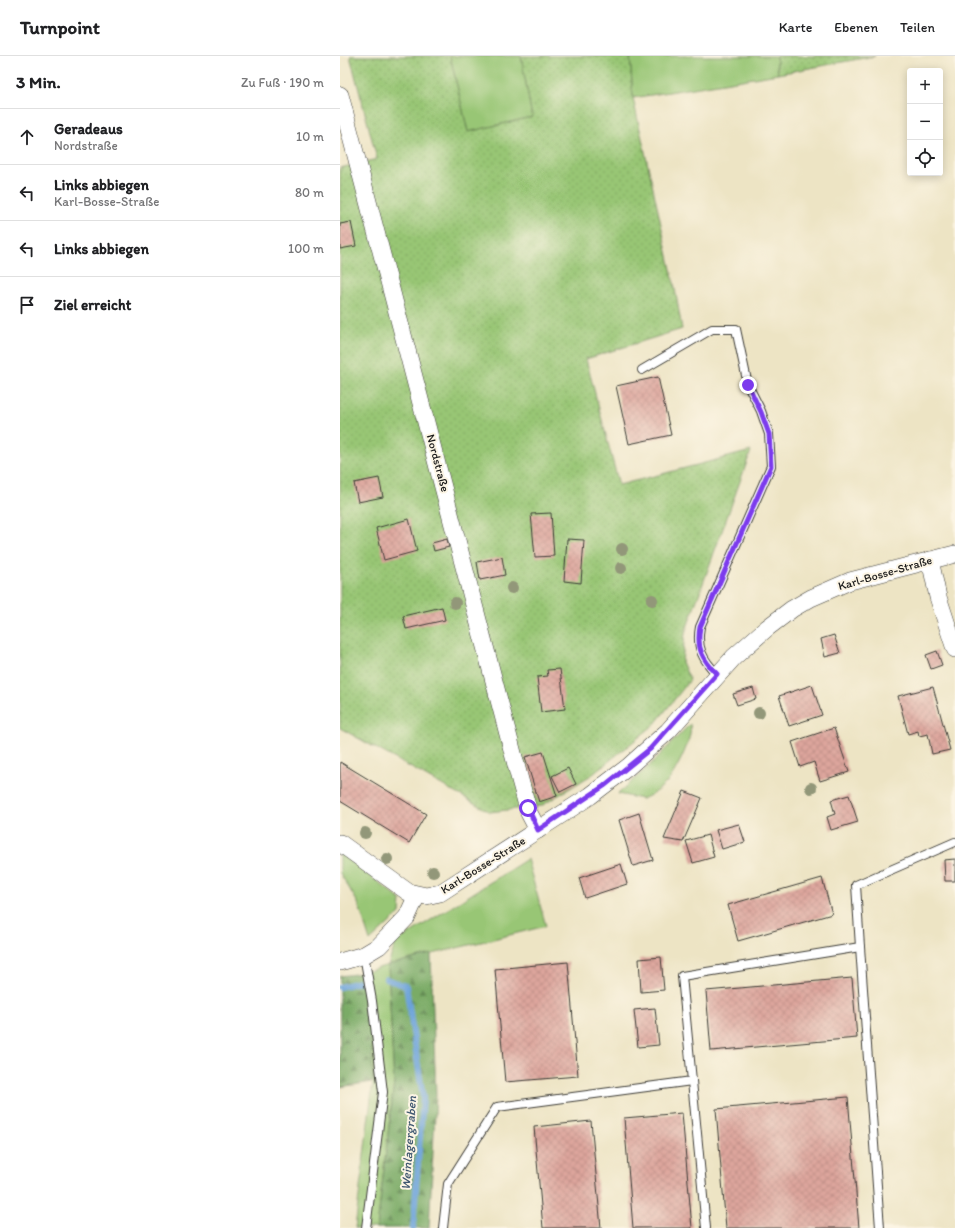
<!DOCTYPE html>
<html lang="de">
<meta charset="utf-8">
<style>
:root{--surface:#fff;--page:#f6f6f6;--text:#202124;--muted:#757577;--line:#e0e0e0}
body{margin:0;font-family:Itim,sans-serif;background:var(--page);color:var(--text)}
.controls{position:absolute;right:12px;top:12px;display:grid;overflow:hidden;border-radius:4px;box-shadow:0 2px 10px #0003}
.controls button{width:36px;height:36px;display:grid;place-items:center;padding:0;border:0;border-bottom:1px solid var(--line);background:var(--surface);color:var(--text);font:20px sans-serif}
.stop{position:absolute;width:12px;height:12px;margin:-9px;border:3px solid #7c3aed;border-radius:50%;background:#fff}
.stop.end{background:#7c3aed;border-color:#fff;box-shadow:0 1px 4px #0008}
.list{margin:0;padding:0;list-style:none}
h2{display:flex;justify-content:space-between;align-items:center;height:52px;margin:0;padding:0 16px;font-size:17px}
h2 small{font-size:13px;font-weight:400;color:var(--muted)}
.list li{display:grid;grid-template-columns:26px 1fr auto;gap:12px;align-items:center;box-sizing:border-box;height:56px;padding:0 16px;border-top:1px solid var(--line)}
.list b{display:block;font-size:15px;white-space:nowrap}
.list p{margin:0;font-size:13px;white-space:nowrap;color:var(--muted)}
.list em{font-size:13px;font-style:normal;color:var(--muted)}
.icon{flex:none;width:22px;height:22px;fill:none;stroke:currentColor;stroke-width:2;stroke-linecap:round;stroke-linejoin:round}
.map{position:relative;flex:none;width:615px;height:1172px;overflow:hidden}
header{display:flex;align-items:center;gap:24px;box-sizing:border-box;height:56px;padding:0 20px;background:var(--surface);border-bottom:1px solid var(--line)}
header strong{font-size:19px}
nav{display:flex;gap:22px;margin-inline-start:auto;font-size:14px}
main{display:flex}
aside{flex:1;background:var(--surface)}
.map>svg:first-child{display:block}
.green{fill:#98c674;stroke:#5a7148}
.forest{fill:url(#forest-firs);stroke:#4b6441}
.garden{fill:url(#garden-dots);stroke:#5a7148}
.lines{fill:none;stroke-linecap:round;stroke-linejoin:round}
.stream{stroke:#6ba2d9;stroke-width:6}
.building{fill:url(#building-cross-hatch)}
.lane-casing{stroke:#3b3a35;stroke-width:10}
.street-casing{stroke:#3b3a35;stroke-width:18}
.lane{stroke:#fff;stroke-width:8}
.street{stroke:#fff;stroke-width:17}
.tree{fill:#929779}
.route{stroke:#7c3aed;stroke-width:5}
.labels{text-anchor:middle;stroke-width:4;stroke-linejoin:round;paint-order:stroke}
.street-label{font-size:12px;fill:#1c1c1c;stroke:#fcf5e5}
.water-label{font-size:13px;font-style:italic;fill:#405871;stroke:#fcf5e5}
</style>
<header>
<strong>Turnpoint</strong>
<nav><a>Karte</a><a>Ebenen</a><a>Teilen</a></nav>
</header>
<main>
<aside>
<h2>3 Min.<small>Zu Fuß · 190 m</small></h2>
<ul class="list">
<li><svg class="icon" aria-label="ahead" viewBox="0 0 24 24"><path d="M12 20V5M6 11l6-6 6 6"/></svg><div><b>Geradeaus</b><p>Nordstraße</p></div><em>10 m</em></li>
<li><svg class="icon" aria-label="left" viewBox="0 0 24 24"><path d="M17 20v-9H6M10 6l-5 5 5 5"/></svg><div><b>Links abbiegen</b><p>Karl-Bosse-Straße</p></div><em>80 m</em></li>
<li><svg class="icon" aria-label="left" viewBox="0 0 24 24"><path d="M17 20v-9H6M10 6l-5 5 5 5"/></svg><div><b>Links abbiegen</b></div><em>100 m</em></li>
<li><svg class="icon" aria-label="arrive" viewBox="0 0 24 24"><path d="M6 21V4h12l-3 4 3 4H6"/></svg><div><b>Ziel erreicht</b></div></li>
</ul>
</aside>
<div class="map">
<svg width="615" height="1172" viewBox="0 0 615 1172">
<defs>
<pattern id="forest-firs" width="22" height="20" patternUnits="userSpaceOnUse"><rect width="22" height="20" fill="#7aab66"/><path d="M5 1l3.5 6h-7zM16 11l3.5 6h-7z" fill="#638a53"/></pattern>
<pattern id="garden-dots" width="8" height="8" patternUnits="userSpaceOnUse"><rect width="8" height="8" fill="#98c674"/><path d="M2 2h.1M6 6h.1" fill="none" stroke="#82aa64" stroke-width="1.8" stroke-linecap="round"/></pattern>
<pattern id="building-cross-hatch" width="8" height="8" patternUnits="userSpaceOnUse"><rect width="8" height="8" fill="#dda59c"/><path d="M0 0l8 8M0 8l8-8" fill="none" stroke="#bd8d86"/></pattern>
</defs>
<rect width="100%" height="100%" fill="#fcf5e5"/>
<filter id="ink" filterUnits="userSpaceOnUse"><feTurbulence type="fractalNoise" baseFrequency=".025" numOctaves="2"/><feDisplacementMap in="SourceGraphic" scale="8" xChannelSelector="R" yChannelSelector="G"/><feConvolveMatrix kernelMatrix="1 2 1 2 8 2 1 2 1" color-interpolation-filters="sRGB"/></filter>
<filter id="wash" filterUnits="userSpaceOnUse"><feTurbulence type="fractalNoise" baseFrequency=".012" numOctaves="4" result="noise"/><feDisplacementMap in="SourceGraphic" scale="16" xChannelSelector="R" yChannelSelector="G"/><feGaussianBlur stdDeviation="0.9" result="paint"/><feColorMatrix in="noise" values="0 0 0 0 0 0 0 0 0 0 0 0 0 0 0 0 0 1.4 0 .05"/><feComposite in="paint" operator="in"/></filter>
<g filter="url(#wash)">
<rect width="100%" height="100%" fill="#ede4c4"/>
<g class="green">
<path d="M110,0H181L192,61L128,76Z"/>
<path d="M290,0H436L438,18L293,42Z"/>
<path d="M350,668C354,681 336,715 328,725C321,732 311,740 302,743L278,738L307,712Z"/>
<path d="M0,796L61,844L60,857L30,885L18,847L0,817Z"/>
<path d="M187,803L206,870L48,909L54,1027L37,1172H15L33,1026L31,969L22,917L48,909L56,886Z"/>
</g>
<g class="forest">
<path d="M91,898L96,1040L89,1172H37L54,1027L48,909Z"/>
<path d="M22,917L31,969L33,1026L0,1031V920Z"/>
</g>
<g class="garden">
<path d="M10,0H110L128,76L192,61L181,0H290L293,42L334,227L342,273L246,303L279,429L411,395L345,577L342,606L350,624L314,669L253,718L201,750L150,756L0,672V112L37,103Z"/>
<path d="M436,0H535L438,18Z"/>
</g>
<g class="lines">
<g class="stream">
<path d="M46,923L66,930L83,1042L73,1172"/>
<path d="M0,931L19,926"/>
</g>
</g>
<g id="blocks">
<g class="building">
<path d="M11,166L16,190L0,193V168Z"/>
<path d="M318,321L331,379L289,388L276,330Z"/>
<path d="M39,422L43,441L18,446L14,427Z"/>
<path d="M211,457L214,500L195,501L191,458Z"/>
<path d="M69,463L77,495L44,504L36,472Z"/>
<path d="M107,483L109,491L94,495L92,487Z"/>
<path d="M227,483L244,484L241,527L224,525Z"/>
<path d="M162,501L165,519L140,524L137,506Z"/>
<path d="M102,551L105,564L66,573L63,560Z"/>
<path d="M494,579L500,597L485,601L481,583Z"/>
<path d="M597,595L602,609L591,613L586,599Z"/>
<path d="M220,613L225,653L201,656L197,621L208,620L207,614Z"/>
<path d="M472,629L482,659L449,670L439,640Z"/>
<path d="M593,631L610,694L592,698L588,678L579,680L578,675L568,678L558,640Z"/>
<path d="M413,632L416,643L397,649L393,638Z"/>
<path d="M494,672L509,716L480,725L474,706L460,711L452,686Z"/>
<path d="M203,696L217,740L199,746L185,701Z"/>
<path d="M0,706L86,758L69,787L0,745Z"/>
<path d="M228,712L236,728L220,736L212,720Z"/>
<path d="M344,735L362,742L343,786L324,783Z"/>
<path d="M509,739L518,766L491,774L487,761L495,758L491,744Z"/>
<path d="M299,757L313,804L293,810L279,764Z"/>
<path d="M399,768L405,786L382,793L376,774Z"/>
<path d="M368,779L374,801L353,807L346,785Z"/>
<path d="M615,803V825H605L604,804Z"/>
<path d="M281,808L287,828L245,842L239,822Z"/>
<path d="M482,822L492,858L398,885L388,849Z"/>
<path d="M321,901L324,934L301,936L299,903Z"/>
<path d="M228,906L238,1020L165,1026L155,913Z"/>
<path d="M512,922L517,982L371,995L366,935Z"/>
<path d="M315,952L319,989L298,991L294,954Z"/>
<path d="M508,1041L519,1172H386L376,1053Z"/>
<path d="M342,1057L352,1172H293L284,1062Z"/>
<path d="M251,1065L261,1172H203L194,1071Z"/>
</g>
</g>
</g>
<g filter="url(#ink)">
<use href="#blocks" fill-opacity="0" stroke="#3b3a35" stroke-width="1"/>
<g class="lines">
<g class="lane-casing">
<g id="lane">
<path d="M302,314L372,273H396L408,329L421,355L429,378L431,410L360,571C356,592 363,604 377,618"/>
<path d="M520,891L540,1172"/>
<path d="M24,899L32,945L43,1036L26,1172"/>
<path d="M352,1025L366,1172"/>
<path d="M103,1172L108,1128L157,1051L352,1025L342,920L520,891L516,829L615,786"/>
</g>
</g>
<g class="street-casing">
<g id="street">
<path d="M0,39L180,724L189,757L198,774"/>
<path d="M590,504L598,541L615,593"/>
<path d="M0,787L68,836L86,840L100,837L250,740L288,711L328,675L394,601L427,572L452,553L471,542L510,525L615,498"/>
<path d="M0,906L24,899L39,890L67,861L77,839"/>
</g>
</g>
<use href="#lane" class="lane"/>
<use href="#street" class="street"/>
</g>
<g class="tree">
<circle cx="282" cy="493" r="6"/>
<circle cx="281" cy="512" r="6"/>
<circle cx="172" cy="532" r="6"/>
<circle cx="312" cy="544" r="6"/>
<circle cx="115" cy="547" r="6"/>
<circle cx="419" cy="657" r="6"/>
<circle cx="471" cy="732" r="6"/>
<circle cx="25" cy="777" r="6"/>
<circle cx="47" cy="803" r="6"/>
<circle cx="93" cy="816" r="6"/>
</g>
</g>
<g class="lines" filter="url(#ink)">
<path class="route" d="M188,752L198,774L264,730L310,693L377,618C363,604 356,593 360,571L431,410L429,378L421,356L408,329"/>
</g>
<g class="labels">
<g class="street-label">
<text transform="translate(98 407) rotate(75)" y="4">Nordstraße</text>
<text transform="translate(545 517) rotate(-16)" y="4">Karl-Bosse-Straße</text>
<text transform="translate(143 809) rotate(-32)" y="4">Karl-Bosse-Straße</text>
</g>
<g class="water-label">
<text transform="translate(68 1087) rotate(-86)" y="5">Weinlagergraben</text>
</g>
</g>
</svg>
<div class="controls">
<button>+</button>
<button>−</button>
<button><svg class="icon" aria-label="locate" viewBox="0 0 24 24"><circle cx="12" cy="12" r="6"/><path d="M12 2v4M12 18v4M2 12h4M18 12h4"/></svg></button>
</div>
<div class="stop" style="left:188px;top:752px"></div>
<div class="stop end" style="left:408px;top:329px"></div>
</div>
</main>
